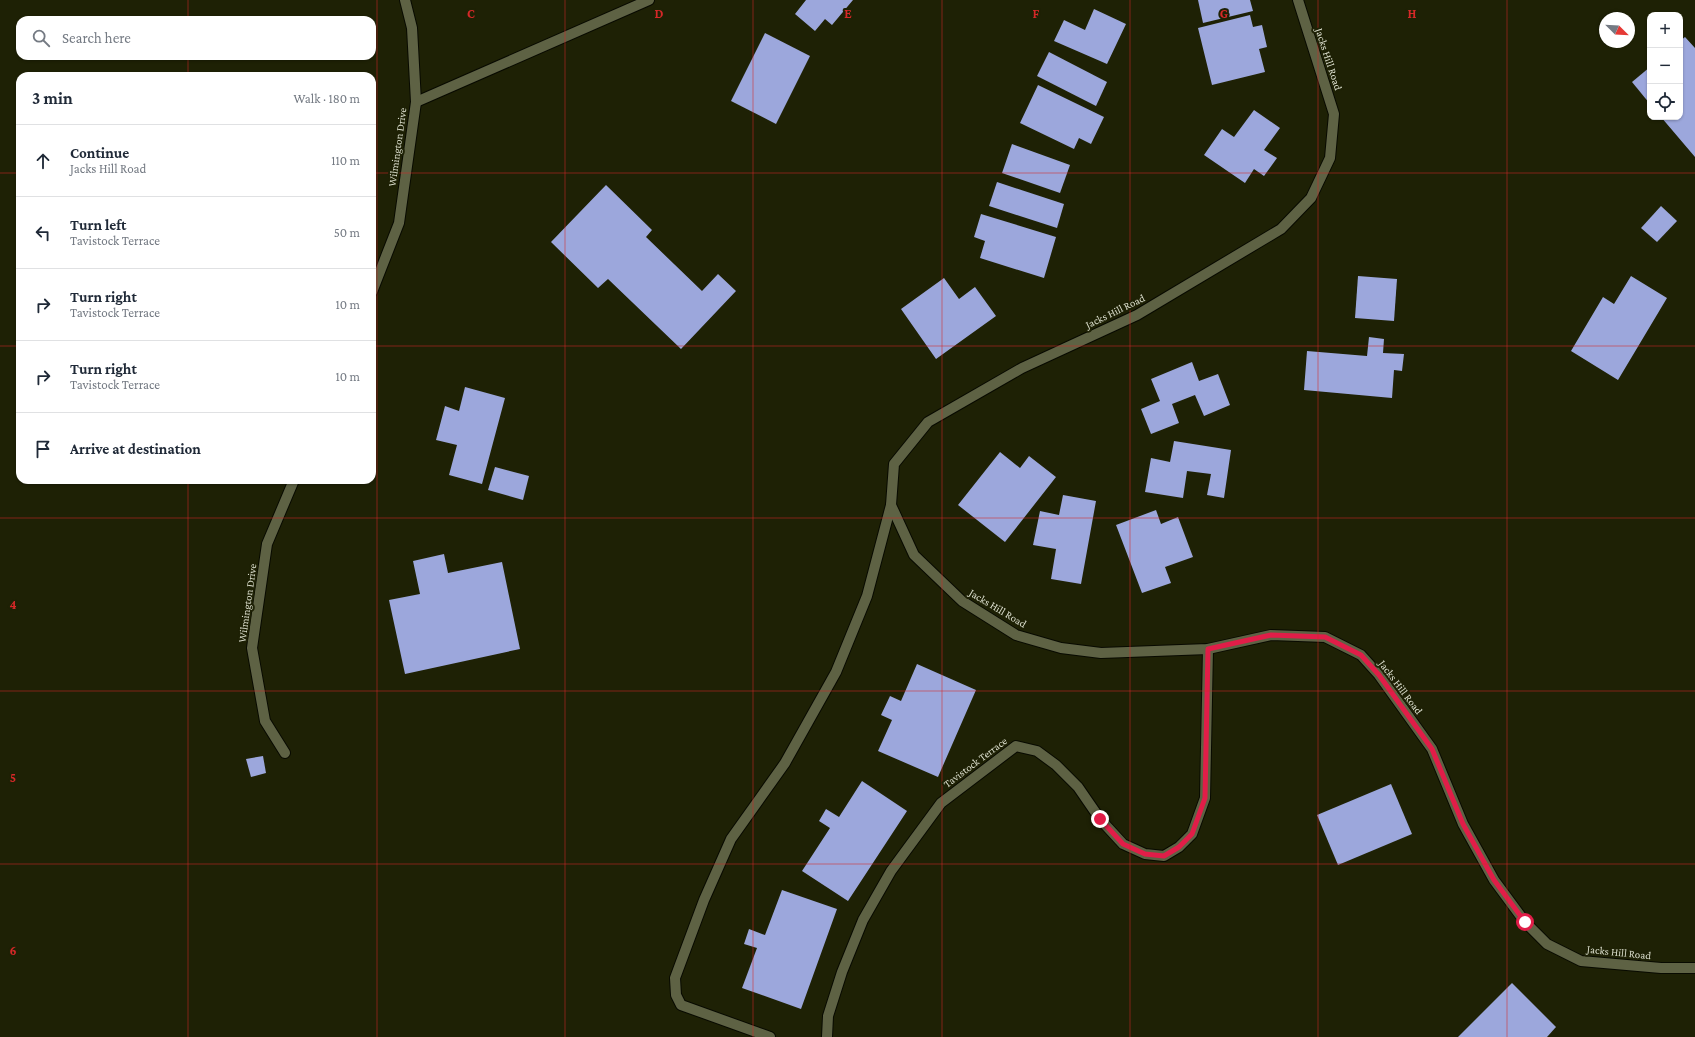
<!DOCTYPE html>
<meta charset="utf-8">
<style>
:root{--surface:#fff;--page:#f6f6f7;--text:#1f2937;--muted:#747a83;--line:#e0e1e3}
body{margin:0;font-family:"Crimson Pro",serif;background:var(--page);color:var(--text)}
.controls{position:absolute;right:12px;top:12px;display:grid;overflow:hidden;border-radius:8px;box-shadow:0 1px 3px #0004}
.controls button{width:36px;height:36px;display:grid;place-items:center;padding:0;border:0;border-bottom:1px solid var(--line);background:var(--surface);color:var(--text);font:20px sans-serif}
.compass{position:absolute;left:1599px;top:12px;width:36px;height:36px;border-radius:50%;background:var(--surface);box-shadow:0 1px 3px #0004;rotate:114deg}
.stop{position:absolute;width:12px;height:12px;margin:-9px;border:3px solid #e11d48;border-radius:50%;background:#fff}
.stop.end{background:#e11d48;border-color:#fff;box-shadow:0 1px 4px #0008}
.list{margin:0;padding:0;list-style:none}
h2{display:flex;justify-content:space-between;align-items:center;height:52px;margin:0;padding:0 16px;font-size:17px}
h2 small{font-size:13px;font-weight:400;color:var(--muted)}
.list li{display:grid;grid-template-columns:26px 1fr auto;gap:12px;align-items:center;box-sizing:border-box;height:72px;padding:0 16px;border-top:1px solid var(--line)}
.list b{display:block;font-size:15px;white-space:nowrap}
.list p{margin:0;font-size:13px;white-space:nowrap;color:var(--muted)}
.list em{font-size:13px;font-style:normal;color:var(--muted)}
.icon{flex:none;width:22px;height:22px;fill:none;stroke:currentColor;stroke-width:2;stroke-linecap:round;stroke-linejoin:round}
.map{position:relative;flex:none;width:1695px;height:1037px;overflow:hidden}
.search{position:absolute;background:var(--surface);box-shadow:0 1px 3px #0004;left:16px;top:16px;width:360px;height:44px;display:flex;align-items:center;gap:10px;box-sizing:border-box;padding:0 14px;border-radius:12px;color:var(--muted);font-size:15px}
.panel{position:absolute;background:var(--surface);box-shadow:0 1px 3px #0004;left:16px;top:72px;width:360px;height:412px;border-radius:12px}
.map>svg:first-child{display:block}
.building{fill:#9ca7dc}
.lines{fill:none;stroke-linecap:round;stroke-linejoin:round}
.minor-casing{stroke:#080a00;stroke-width:12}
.tertiary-casing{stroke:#080a00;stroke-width:12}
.minor{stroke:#5e6244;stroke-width:10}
.tertiary{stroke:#5e6244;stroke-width:10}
.route{stroke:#e11d48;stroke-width:5}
.grid{fill:none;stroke:#d62828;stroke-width:1;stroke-opacity:0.55}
.labels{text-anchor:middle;stroke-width:4;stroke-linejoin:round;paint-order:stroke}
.street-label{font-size:11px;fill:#daddcc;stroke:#1e2105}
.grid-label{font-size:13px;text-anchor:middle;font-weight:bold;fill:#d62828;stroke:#1e2105;stroke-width:4;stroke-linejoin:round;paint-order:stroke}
</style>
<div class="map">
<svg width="1695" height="1037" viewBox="0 0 1695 1037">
<rect width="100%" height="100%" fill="#1e2105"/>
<g class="building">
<path d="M806,0H853L832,25L825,19L815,31L795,14Z"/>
<path d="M1198,0H1250L1253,11L1203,23Z"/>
<path d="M1094,9L1126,24L1107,64L1054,41L1064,20L1085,30Z"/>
<path d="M1250,15L1253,27L1262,25L1267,47L1259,49L1265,72L1212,85L1198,28Z"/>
<path d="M765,33L810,56L776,124L731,101Z"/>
<path d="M1685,37L1695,48V157L1661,117H1680V41Z"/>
<path d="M1049,52L1107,82L1096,106L1037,76Z"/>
<path d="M1650,67V104L1632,82Z"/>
<path d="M1038,85L1104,117L1091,144L1079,138L1074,149L1020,123Z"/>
<path d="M1254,110L1280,128L1264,150L1277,158L1264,176L1254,169L1245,183L1204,155L1222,129L1234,137Z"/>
<path d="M1012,144L1070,165L1060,193L1002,173Z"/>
<path d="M997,182L1064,204L1057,228L989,206Z"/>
<path d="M606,185L652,230L646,237L702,291L718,274L736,291L681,349L608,279L598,288L551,242Z"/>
<path d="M1661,206L1677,221L1657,242L1641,228Z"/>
<path d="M981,214L1056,237L1044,278L980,258L985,241L974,237Z"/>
<path d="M1358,276L1397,279L1394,321L1355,318Z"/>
<path d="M1631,276L1667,298L1618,380L1571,351L1603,297L1614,304Z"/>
<path d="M944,278L959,299L975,287L996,316L936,359L901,309Z"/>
<path d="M1369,337L1384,339L1383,353L1404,354L1402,371L1394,370L1392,398L1304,390L1307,351L1367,356Z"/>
<path d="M1192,362L1199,381L1218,374L1230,405L1204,416L1195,395L1172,404L1179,423L1151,434L1141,409L1160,401L1151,379Z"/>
<path d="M465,387L505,398L482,484L449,475L457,445L436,440L445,406L459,411Z"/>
<path d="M1174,441L1231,450L1224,498L1207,495L1211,474L1187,471L1183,498L1145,492L1151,458L1170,462Z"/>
<path d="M1000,452L1020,468L1029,456L1056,477L1005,542L958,505Z"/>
<path d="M495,467L529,476L523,500L488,490Z"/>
<path d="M1063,495L1096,501L1081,584L1051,579L1056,549L1033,545L1040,511L1059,515Z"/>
<path d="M1156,510L1161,524L1178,517L1193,557L1165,567L1171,583L1142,593L1116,525Z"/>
<path d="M444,554L448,573L502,562L520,649L405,674L389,600L420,594L413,561Z"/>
<path d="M917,664L976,690L938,777L878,751L892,720L881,715L890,696L901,701Z"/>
<path d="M263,756L266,773L251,777L246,759Z"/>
<path d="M862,781L907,811L848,901L802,871L830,828L819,821L826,809L839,817Z"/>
<path d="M1391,784L1412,834L1338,865L1317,815Z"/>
<path d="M782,890L837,909L801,1009L742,988L757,948L744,944L749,929L765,935Z"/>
<path d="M1512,983L1556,1027L1547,1037H1458Z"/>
</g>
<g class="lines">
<g class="minor-casing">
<g id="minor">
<path d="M416,102L649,0"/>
<path d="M372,292L399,223L416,102L412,28L405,0"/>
<path d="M285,753L265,721L252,648L267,544L294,480"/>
<path d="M770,1037L681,1005L676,995L675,978L704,900L731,839L785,763L836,672L867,596L891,505"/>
<path d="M827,1037L828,1016L842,972L863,920L891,871L941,803L1016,746L1037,751L1056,765L1078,787L1100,819L1123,844L1145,854L1164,856L1179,847L1192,834L1205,798L1208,649"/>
</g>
</g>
<g class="tertiary-casing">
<path id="tertiary" d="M1298,0L1334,114L1330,158L1311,198L1281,229L1137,315L1022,368L928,422L894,464L891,505L914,555L962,601L1016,635L1061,648L1101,653L1208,649L1271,635L1325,637L1361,655L1379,675L1432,749L1463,824L1494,880L1525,922L1547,944L1581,961L1661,968H1695"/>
</g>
<use href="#minor" class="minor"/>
<use href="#tertiary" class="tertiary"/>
</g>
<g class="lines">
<path class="route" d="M1100,819L1123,844L1145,854L1164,856L1179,847L1192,834L1205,798L1208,649L1271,635L1325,637L1361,655L1379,675L1432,749L1463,824L1494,880L1525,922"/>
</g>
<path class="grid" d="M188,0V20M377,0V1037M565,0V1037M753,0V1037M942,0V1037M1130,0V1037M1318,0V1037M1507,0V1037M188,56V76M0,173H20M372,173H1695M0,346H20M372,346H1695M188,480V1037M0,518H1695M0,691H1695M0,864H1695"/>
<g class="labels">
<g class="street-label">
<text transform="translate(1329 59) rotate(72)" y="4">Jacks Hill Road</text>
<text transform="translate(397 147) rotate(-82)" y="4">Wilmington Drive</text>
<text transform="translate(1115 311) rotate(-26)" y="4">Jacks Hill Road</text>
<text transform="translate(247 603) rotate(-82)" y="4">Wilmington Drive</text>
<text transform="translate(998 608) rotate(31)" y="4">Jacks Hill Road</text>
<text transform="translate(1401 687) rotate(53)" y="4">Jacks Hill Road</text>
<text transform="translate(975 762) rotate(-37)" y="4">Tavistock Terrace</text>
<text transform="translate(1619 952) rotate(6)" y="4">Jacks Hill Road</text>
</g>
</g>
<g class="grid-label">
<text x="471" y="18">C</text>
<text x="659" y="18">D</text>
<text x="848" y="18">E</text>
<text x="1036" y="18">F</text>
<text x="1224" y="18">G</text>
<text x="1412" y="18">H</text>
<text x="13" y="609">4</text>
<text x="13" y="782">5</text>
<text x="13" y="955">6</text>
</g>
</svg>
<div class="controls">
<button>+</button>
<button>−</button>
<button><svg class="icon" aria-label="locate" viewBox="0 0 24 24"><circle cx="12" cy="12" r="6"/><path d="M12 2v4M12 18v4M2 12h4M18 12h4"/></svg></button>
</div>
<svg class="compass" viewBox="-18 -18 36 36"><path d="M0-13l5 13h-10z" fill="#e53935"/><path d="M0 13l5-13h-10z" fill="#747a83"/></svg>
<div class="stop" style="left:1525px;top:922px"></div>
<div class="stop end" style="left:1100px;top:819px"></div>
<div class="search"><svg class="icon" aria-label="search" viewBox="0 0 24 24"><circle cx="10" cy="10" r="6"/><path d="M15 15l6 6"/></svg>Search here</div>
<section class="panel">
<h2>3 min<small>Walk · 180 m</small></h2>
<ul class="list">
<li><svg class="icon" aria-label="ahead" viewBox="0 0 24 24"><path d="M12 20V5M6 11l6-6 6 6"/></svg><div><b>Continue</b><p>Jacks Hill Road</p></div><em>110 m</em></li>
<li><svg class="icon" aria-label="left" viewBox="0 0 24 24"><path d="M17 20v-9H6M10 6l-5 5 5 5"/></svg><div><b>Turn left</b><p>Tavistock Terrace</p></div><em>50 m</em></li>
<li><svg class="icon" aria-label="right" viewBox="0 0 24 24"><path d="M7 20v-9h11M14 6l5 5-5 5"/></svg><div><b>Turn right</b><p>Tavistock Terrace</p></div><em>10 m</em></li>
<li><svg class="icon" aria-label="right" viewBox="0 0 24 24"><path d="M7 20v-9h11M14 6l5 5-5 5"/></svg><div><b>Turn right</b><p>Tavistock Terrace</p></div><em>10 m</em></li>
<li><svg class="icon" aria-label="arrive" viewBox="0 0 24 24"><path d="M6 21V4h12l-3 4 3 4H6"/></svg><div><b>Arrive at destination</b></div></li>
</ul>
</section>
</div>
